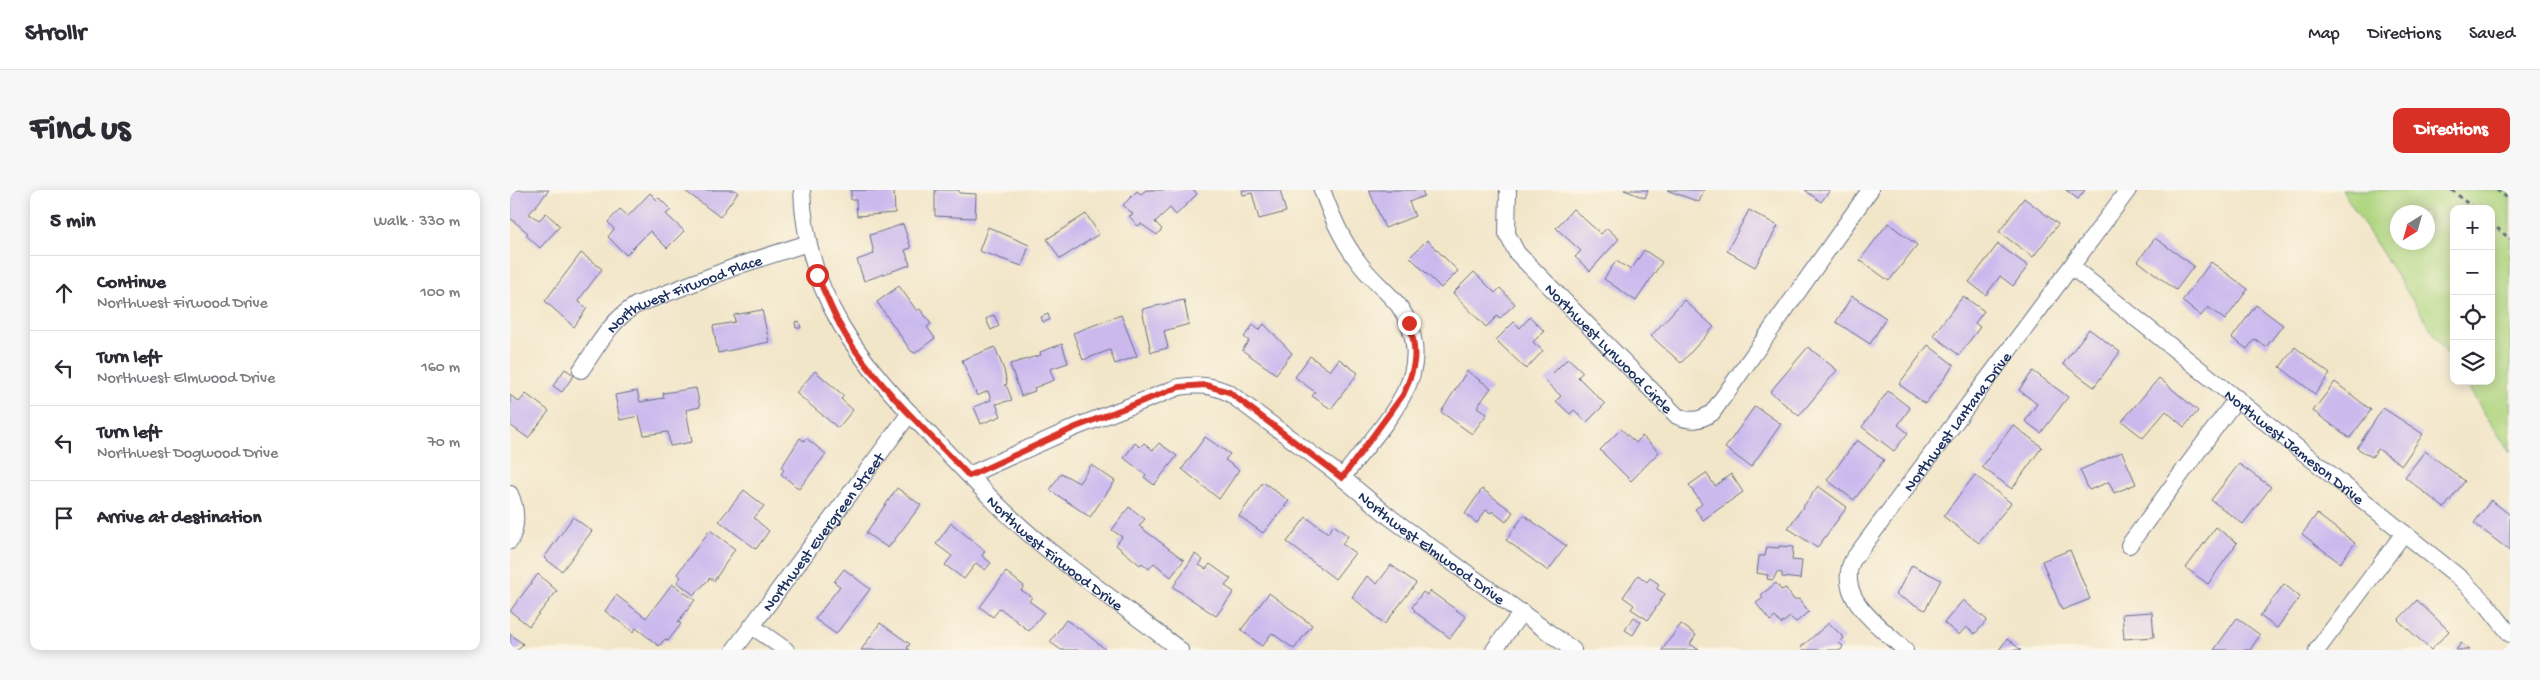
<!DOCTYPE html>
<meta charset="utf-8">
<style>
:root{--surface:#fff;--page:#f7f7f7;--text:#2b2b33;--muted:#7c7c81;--line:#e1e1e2;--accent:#d93025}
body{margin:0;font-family:"Gochi Hand",sans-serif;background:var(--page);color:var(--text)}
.controls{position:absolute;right:15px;top:15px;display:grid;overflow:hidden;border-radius:10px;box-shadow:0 2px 12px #0003}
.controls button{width:45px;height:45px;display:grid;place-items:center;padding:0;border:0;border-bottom:1px solid var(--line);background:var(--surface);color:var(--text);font:25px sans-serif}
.compass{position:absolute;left:1880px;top:15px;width:45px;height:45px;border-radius:50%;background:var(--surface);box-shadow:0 2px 12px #0003;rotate:217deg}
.stop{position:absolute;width:15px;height:15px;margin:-11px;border:4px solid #d93025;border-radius:50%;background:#fff}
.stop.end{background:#d93025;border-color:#fff;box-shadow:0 1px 5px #0008}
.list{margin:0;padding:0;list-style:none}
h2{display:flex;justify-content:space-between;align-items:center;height:65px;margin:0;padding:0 20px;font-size:21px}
h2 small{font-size:16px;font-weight:400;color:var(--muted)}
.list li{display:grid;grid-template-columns:32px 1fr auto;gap:15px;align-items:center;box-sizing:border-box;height:75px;padding:0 20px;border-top:1px solid var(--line)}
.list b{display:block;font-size:19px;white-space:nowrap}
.list p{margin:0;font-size:16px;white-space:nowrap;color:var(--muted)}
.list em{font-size:16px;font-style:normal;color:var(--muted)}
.icon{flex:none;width:28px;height:28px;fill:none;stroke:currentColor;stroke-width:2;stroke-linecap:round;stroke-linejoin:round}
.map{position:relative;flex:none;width:2000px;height:460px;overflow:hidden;border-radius:10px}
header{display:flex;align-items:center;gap:30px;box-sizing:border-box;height:70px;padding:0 25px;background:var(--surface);border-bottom:1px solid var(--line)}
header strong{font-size:24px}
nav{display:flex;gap:28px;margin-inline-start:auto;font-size:18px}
.intro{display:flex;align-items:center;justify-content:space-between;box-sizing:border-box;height:120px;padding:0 30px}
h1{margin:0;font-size:35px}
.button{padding:12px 22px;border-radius:10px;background:var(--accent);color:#fff;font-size:18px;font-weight:700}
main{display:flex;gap:30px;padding:0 30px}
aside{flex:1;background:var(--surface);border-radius:10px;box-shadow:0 2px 12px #0003}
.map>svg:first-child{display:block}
.green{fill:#aed57f;stroke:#64826e;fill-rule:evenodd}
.building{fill:#cbb9ee}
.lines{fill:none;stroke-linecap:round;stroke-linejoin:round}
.minor-casing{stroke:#666f83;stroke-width:18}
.path{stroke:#666f83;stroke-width:3;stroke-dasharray:4 4;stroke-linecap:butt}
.minor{stroke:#fff;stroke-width:16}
.route{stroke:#d93025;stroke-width:6}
.labels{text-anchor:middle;stroke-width:4;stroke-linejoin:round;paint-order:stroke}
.street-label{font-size:16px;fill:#1b2f5e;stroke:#fcf5e5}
</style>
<header>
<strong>Strollr</strong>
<nav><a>Map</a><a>Directions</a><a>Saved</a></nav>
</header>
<div class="intro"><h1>Find us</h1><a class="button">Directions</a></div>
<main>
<aside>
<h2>5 min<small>Walk · 330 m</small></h2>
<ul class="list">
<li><svg class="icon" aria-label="ahead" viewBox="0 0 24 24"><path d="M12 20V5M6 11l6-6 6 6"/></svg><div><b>Continue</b><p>Northwest Firwood Drive</p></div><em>100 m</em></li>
<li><svg class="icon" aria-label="left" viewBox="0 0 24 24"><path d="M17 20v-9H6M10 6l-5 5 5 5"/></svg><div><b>Turn left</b><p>Northwest Elmwood Drive</p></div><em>160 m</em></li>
<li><svg class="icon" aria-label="left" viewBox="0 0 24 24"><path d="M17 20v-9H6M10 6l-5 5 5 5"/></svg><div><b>Turn left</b><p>Northwest Dogwood Drive</p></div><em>70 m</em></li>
<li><svg class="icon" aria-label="arrive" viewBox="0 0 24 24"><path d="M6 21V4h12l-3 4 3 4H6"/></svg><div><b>Arrive at destination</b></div></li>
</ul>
</aside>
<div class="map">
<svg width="2000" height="460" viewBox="0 0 2000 460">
<rect width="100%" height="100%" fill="#fcf5e5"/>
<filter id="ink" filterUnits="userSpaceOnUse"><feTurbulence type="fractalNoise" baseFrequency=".02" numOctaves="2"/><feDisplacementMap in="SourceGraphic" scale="10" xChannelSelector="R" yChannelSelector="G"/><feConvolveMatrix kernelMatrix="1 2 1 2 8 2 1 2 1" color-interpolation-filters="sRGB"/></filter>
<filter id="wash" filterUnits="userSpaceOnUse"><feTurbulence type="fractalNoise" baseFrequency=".0096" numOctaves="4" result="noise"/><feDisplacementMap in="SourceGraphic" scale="20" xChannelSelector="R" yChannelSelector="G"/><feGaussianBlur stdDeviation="1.12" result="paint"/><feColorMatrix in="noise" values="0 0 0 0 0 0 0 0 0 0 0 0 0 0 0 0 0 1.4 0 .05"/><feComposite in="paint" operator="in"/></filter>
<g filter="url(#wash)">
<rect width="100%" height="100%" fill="#f2e6c9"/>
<path class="green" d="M1832,0H2000V263L1954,191H1981V19H1944V175ZM1888,22H1918V52H1888Z"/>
<g id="blocks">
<g class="building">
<path d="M0,0H39L19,24L29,30L36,23L50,36L30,58L16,45L18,43L0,28Z"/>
<path d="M174,0H225L228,2L210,27Z"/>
<path d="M341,0L384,1L385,23L347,26L346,10H341Z"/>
<path d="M425,0H449V3L466,4L465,28L425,26Z"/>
<path d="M636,0H684L687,4L666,25L660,18L645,32L652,39L647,45L631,34L628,36L619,26L623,24L613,15L627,1L631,4Z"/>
<path d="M732,0H770L776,22L749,29L742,3L733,5Z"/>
<path d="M859,0H912L914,6L899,12L905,26L875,38Z"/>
<path d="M1114,0H1138L1135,8Z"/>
<path d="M1157,0H1194L1189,12Z"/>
<path d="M1295,0H1320L1311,12Z"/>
<path d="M1556,0H1575L1568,9Z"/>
<path d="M140,3L147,10L149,8L161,20L156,24L174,41L157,58L140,41L116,65L98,47L104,39L98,32L110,19L118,26Z"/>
<path d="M1514,8L1548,34L1523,67L1489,42Z"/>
<path d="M1063,19L1091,44L1097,38L1109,49L1080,81L1065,67L1071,61L1046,38Z"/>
<path d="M1239,20L1268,36L1245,77L1217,61Z"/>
<path d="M576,24L589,44L550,69L537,49Z"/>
<path d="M1378,33L1407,55L1379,91L1350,70Z"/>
<path d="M393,34L401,58L395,60L400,75L354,91L347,70L364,64L360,45Z"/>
<path d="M478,37L519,55L512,76L469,61Z"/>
<path d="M1645,48L1684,76L1666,100L1628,71Z"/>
<path d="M917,50L948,81L931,98L900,67Z"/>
<path d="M1488,54L1518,76L1503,96L1490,86L1476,105L1459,92Z"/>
<path d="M1134,60L1152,72L1126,111L1094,89L1106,71L1121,80Z"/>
<path d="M71,63L92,79L68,111L77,118L64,137L35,111Z"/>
<path d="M1701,72L1738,99L1715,130L1698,117L1691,126L1672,111Z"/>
<path d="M964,82L985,103L990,98L1005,114L989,129L987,126L976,137L943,103Z"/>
<path d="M389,96L407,121L410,119L421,134L417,137L425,148L405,163L401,161L367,112Z"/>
<path d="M1342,106L1376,128L1360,154L1326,132Z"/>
<path d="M1453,106L1474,121L1465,133L1470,137L1449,165L1423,145Z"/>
<path d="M674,110L679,134L654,141L658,158L641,162L632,119Z"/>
<path d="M1174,110L1204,137L1171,173L1141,146Z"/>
<path d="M1746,115L1773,135L1756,157L1745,149L1737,159L1722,148Z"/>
<path d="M252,120L259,152L208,163L203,136L225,132L224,125Z"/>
<path d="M538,124L540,130L533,132L531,127Z"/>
<path d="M484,125L489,136L481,140L476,129Z"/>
<path d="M611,125L627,166L605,174L600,160L573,170L563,143Z"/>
<path d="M1020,127L1034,141L1023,152L1033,161L1016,179L986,150L1004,132L1010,138Z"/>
<path d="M289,131L291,138H286L285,132Z"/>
<path d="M754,134L782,163L766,184L732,160L739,151L734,147L743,135L749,140Z"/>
<path d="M1579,139L1610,162L1584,197L1553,174Z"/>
<path d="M552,154L558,173L540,179L544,190L524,198L525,201L511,206L500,174L531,165L530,162Z"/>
<path d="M1418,155L1444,175L1415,214L1389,194Z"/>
<path d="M485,157L494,180L497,194L494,195L497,197L502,210L486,214L491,226L471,234L464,217L481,210L478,201L467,206L452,170Z"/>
<path d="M1298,157L1327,180L1289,226L1260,202Z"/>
<path d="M1785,157L1820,184L1805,204L1770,177Z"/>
<path d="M800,166L820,181L829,169L848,183L821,219L802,206L805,202L785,187Z"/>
<path d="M1058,168L1073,182L1068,187L1095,214L1077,232L1064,220L1060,224L1046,211L1051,206L1035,191Z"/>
<path d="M55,179L64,185L52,202L43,196Z"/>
<path d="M305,181L334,206L331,209L343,220L328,238L286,203Z"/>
<path d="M957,181L981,198L967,217L977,224L962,244L931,222Z"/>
<path d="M1523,181L1558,207L1531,243L1515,231L1527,214L1509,200Z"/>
<path d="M1649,188L1688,221L1674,237L1656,221L1633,248L1612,231Z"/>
<path d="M1825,192L1861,220L1840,248L1803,221Z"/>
<path d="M186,198L190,217L176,220L182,252L160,256L158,242L134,245L129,226L110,230L105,205L127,201L130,212L154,208L153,203Z"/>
<path d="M1378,201L1400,218L1388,235L1398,243L1384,261L1352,237Z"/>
<path d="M16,204L39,221L18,248L0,235V205L9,212Z"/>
<path d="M1245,216L1271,234L1241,277L1215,258Z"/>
<path d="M1873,218L1913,244L1892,275L1868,259L1862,267L1847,258Z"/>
<path d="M1503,235L1532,257L1502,299L1472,277Z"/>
<path d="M1111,239L1126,253L1132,246L1149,262L1121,291L1090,260Z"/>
<path d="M695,247L720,264L715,270L729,280L709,309L672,279Z"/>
<path d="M290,248L294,251L296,248L316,264L289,299L271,284L274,280L271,278Z"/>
<path d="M1347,250L1374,270L1344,310L1317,290Z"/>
<path d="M625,253L630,257L634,253L643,260L649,253L667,266L644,295L634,287L636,285L614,268Z"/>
<path d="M1915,261L1955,291L1934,318L1895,287Z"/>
<path d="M1612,262L1626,294L1604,303L1599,292L1579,300L1570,280Z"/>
<path d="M1729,274L1761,297L1733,334L1701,310Z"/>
<path d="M581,275L605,291L580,327L540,300L551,283L569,293Z"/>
<path d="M1196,283L1205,296L1221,284L1233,302L1193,330L1185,319L1192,314L1179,295Z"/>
<path d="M1465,285L1501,313L1469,353L1433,326Z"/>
<path d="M753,292L779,311L753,343L729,326Z"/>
<path d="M1308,296L1337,317L1307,358L1278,338Z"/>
<path d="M387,298L411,315L378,358L356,343Z"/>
<path d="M972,299L1003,322L996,332L982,321L981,323L976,320L967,333L955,324Z"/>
<path d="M234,300L254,316L244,328L259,341L246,359L209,331Z"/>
<path d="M1981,310L2000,325V361L1964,333Z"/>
<path d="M619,317L635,329L629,336L674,370L661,387L644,373L639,379L632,373L630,375L606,355L612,347L602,340Z"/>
<path d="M1807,324L1845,353L1830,373L1792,344Z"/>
<path d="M1014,325L1056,356L1038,381L996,350Z"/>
<path d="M63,327L82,341L52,381L34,368Z"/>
<path d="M796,327L818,343L824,335L838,346L832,354L845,363L825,389L777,352Z"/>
<path d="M441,333L475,361L472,366L481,373L475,380L466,373L454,389L435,375L442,366L426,354Z"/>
<path d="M1706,337L1727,353L1698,394L1676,378Z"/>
<path d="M200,340L225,359L204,391L200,388L184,405L167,392L171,387L167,384Z"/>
<path d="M1269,356L1283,357L1282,370L1292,371L1290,389L1272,387V383L1267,382L1263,390L1257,389L1258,385L1247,383L1249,366H1255L1257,357L1269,358Z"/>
<path d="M1560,360L1580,409L1552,420L1532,371Z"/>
<path d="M685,364L693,370L689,375L696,379L700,374L721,389L715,396L724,402L706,426L663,397Z"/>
<path d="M881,375L906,393L875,434L842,407L857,386L867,394Z"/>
<path d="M1402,375L1431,390L1415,420L1386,405Z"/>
<path d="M334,379L360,399L326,444L305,429L330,396L324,392Z"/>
<path d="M496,382L514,396L511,400L522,407L519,411L534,422L519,441L490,418L483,427L470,417Z"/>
<path d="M28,384L47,401L19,436L0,421Z"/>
<path d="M1128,385L1137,392L1140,388L1149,394L1147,399L1155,404L1138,430L1121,419L1124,415L1113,407Z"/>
<path d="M1266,393L1271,400L1276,398L1284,410L1289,409L1299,422L1286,432L1280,427L1271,434L1265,427L1260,431L1246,413L1253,408L1251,405Z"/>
<path d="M162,394L185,410L168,432L171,434L158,451L155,449L149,456L126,438L123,442L95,421L106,405L136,428Z"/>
<path d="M1774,394L1790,407L1767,438L1750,426Z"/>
<path d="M920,401L956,427L940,448L904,421L905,420L902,417L913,402L917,405Z"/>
<path d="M759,403L802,435L784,459L762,443L752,456L731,440Z"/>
<path d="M1453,410L1477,430L1465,444L1456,437L1449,445L1434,433Z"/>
<path d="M1907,410L1939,441L1921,460L1888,430Z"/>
<path d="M1642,422L1644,447L1614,449L1612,424Z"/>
<path d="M1124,427L1131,432L1123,445L1115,440Z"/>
<path d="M1727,428L1750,445L1740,460H1704Z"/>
<path d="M556,430L573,441L596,460H551L540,452Z"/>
<path d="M370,433L400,454L397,458L400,460H351Z"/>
<path d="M1319,433L1334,448L1329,453L1333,456L1331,460H1294L1291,457Z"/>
<path d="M1171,434L1186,445L1180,454L1189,460H1152Z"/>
<path d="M0,444L13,454L8,460H0Z"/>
<path d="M1497,449L1511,460H1489Z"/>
<path d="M1951,453L1960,460H1946Z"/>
</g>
</g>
</g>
<g filter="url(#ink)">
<use href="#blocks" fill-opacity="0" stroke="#666f83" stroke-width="1"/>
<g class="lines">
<g class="minor-casing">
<g id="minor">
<path id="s1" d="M292,0C296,110 351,172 423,248C458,284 492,322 531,354C576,391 624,424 670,460"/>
<path d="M812,0C822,27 832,51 850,74C861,89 877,101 889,116C908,143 910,176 893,205C877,235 852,261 832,288"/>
<path id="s2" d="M998,0L997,44L1007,63L1167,226C1181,232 1189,231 1202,223L1360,0"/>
<path id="s3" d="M1562,77L1950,388L1977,415L2000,444"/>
<path id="s4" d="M71,180C87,157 101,130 126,115L230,75L298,53"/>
<path id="s5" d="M459,285L566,237L669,197C688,194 702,195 719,203L823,280L881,328L1063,460"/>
<path d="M0,304C7,320 7,336 0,351"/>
<path d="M1619,355L1727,208"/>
<path d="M242,436L276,460"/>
<path id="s6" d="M224,460L400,223"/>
<path d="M984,460L1012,422"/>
<path id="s7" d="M1395,460C1371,437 1326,409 1342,371L1618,0"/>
<path d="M1807,460L1894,343"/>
</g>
</g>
<g class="path">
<path d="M1942,0L1964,19"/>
<path d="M1987,0L2000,10"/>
<path d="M1981,33L2000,49"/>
</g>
<use href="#minor" class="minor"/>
</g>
</g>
<g class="lines" filter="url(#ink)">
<path class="route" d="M307,85C318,110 328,135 343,157C376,204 420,244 459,286L566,237L669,197L695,195L719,202L832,288L893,205C906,177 908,163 899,133"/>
</g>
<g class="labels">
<g class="street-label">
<text dy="6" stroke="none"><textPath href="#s4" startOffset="134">Northwest Firwood Place</textPath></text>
<text dy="6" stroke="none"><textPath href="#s2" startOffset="198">Northwest Lynwood Circle</textPath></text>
<text dy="6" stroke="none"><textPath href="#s7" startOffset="286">Northwest Lantana Drive</textPath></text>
<text dy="6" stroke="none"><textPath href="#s3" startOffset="286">Northwest Jameson Drive</textPath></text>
<text dy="6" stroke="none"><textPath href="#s6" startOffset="148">Northwest Evergreen Street</textPath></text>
<text dy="6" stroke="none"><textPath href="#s5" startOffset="534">Northwest Elmwood Drive</textPath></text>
<text dy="6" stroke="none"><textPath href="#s1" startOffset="456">Northwest Firwood Drive</textPath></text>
</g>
</g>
</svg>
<div class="controls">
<button>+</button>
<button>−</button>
<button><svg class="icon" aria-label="locate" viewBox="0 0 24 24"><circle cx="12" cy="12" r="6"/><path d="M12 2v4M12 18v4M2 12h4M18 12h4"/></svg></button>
<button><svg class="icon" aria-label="layers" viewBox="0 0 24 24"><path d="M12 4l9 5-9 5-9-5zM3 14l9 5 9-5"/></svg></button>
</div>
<svg class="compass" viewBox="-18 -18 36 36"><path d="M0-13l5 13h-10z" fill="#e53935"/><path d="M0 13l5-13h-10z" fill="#7c7c81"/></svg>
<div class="stop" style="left:307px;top:85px"></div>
<div class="stop end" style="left:899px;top:133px"></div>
</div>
</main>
